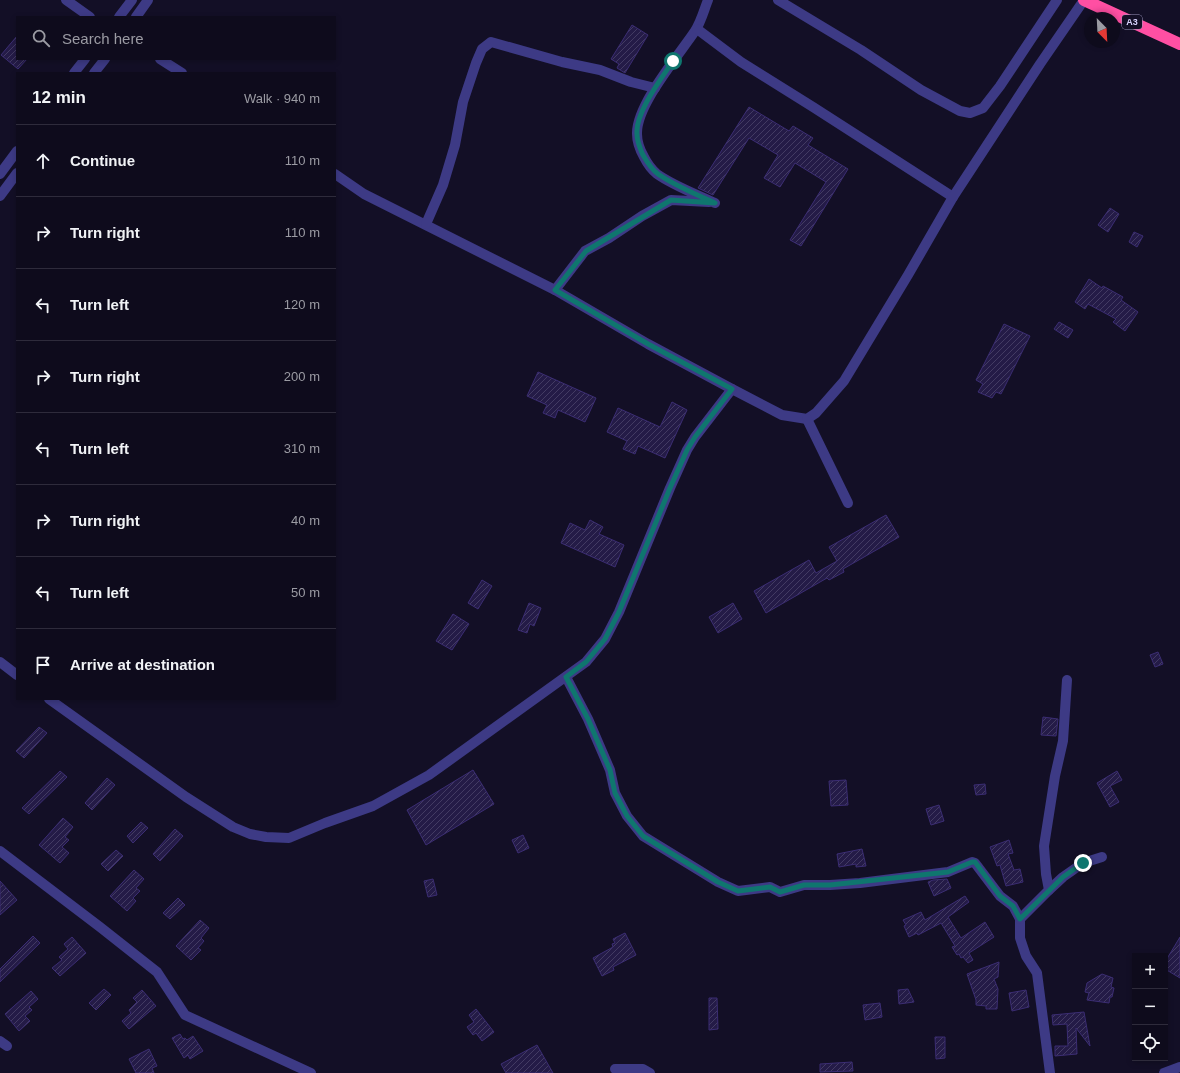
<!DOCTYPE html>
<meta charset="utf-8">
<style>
:root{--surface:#0e0b1c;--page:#171425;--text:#f1f3f6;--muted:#9b9ba3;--line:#2e2b3b}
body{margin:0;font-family:Arial,sans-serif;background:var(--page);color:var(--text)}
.controls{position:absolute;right:12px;bottom:12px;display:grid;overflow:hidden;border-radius:0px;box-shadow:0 2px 6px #0003}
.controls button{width:36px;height:36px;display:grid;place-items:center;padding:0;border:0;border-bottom:1px solid var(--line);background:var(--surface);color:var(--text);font:20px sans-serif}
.compass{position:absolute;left:1084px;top:12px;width:36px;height:36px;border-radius:50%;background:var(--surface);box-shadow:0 2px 6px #0003;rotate:156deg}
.stop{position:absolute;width:12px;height:12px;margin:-9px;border:3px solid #0f766e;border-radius:50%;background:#fff}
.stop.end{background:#0f766e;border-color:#fff;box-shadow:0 1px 4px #0008}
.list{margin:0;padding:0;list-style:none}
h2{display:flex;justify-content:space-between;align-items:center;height:52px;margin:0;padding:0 16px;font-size:17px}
h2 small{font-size:13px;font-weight:400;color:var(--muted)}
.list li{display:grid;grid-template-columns:26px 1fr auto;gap:12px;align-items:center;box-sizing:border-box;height:72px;padding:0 16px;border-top:1px solid var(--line)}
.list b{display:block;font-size:15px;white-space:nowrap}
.list em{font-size:13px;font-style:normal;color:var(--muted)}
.icon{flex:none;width:22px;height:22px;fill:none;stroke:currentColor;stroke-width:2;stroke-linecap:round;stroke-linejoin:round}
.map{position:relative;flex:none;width:1180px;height:1073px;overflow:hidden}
.search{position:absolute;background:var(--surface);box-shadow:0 2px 6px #0003;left:16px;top:16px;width:320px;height:44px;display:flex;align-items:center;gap:10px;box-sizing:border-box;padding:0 14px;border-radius:0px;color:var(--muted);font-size:15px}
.panel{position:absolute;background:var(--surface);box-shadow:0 2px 6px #0003;left:16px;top:72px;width:320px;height:628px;border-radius:0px}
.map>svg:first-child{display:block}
.building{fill:url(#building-hatch);stroke:#3b2d73}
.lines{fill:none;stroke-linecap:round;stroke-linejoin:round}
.minor{stroke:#3d3a85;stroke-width:10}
.highway{stroke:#ff4fa3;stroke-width:12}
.route{stroke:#0f766e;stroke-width:5}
.labels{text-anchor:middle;stroke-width:3.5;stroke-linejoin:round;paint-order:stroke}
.shield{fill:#130f26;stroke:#9e99be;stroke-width:1}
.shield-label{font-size:9px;font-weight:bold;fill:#d9d4ff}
</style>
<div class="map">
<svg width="1180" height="1073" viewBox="0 0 1180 1073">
<defs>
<pattern id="building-hatch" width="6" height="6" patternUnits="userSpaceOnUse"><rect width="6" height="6" fill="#241b47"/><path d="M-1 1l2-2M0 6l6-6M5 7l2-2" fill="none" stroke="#433b63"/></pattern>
</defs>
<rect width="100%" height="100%" fill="#130f26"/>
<g class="building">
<path d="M632,25L648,35L625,73L617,68L619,64L611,59Z"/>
<path d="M17,36V59H27L18,69L1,55Z"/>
<path d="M749,107L789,131L793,126L813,138L808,145L848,169L801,246L790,240L826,182L795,163L780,187L764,178L778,155L749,138L713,195L698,188Z"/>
<path d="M1110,208L1119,214L1108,232L1098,225Z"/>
<path d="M1134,232L1143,236L1137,247L1129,242Z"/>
<path d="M1089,279L1102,288L1103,286L1123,297L1121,300L1138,312L1125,331L1113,322L1116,319L1088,304L1085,309L1075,302Z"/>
<path d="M1059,322L1073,330L1068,338L1054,329Z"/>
<path d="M1004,324L1030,336L1001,394L996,392L992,398L978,392L983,384L976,380Z"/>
<path d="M538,372L596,398L585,422L558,410L555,418L543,413L547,405L527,396Z"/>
<path d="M672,402L687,410L665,458L638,446L635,454L623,449L627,441L607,432L618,408L660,427Z"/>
<path d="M886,515L899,537L843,569L844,572L829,580L827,578L766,613L754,591L809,560L816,573L837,561L829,547Z"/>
<path d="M590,520L603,527L599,534L624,545L615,567L561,543L570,523L585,530Z"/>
<path d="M482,580L492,586L478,609L468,603Z"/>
<path d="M529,603L541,608L534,626L530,624L527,633L518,630Z"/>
<path d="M733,603L742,619L718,633L709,617Z"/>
<path d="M453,614L469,624L452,650L436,641Z"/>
<path d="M1158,652L1163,664L1155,667L1150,655Z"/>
<path d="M1043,717L1058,719L1056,736L1041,735Z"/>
<path d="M39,727L47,733L24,758L16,751Z"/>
<path d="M473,770L494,804L426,845L407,810Z"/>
<path d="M60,771L67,777L29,814L22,808Z"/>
<path d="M1117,771L1122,780L1110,786L1119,802L1110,807L1097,783Z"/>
<path d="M107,778L115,785L92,810L85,803Z"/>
<path d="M846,780L848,805L831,806L829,781Z"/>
<path d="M985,784L986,794L976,795L974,785Z"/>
<path d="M939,805L944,821L931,825L926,809Z"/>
<path d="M63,818L73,827L65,837L69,840L62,847L69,853L60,863L39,845Z"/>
<path d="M141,822L148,828L133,843L127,836Z"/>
<path d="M175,829L183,836L160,861L153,854Z"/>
<path d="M523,835L529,848L518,853L512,840Z"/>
<path d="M1009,840L1013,853L1008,854L1014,870L1020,869L1023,882L1006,886L1000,865L997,866L990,847Z"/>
<path d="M862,849L866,866L856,867V864L839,867L837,854Z"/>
<path d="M116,850L123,856L108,871L101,864Z"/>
<path d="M134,870L144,879L136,888L140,891L133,898L136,901L127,911L110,896Z"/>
<path d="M433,879L437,895L428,897L424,881Z"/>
<path d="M947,879L951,888L934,896L928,882L933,880Z"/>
<path d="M0,881L17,900L0,915Z"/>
<path d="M965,896L969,902L948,917L961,938L985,922L994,937L969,953L973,960L968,963L963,957L961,958L959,954L957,955L952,947L955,946L941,923L918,935L917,933L909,937L904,926L906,925L903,920L921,912L925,920Z"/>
<path d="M178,898L185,905L170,919L163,913Z"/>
<path d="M200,920L209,928L201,938L204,941L198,948L201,950L191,960L176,946Z"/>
<path d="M625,933L636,955L613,967L614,970L602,976L593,958L613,947L612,944L615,943L613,939Z"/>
<path d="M33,936L40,943L0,982V969Z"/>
<path d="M72,937L86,953L60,976L52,968L62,960L59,957L68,949L64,944Z"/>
<path d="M1180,937V978L1165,969V962Z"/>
<path d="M999,962L998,977L994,979L998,989L997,1009H986V1006L976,1005V1000L967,974Z"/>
<path d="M1102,974L1113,978L1111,987L1114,988L1112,997H1110L1109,1003L1087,1000L1089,993L1085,992L1087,983Z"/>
<path d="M104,989L111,995L96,1010L89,1003Z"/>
<path d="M908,989L914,1002L899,1004L898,990Z"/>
<path d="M142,990L156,1006L129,1029L122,1021L131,1013L129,1010L137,1002L133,998Z"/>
<path d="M1026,990L1029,1007L1012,1011L1009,993Z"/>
<path d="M31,991L38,999L29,1007L32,1010L25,1016L30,1021L19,1031L5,1014Z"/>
<path d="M709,998H717L718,1029L709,1030Z"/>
<path d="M880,1003L882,1017L865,1020L863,1005Z"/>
<path d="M476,1009L494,1032L482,1041L476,1033L473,1035L467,1027L474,1022L469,1015Z"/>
<path d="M1084,1012L1090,1046L1076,1028L1077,1054L1055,1056V1046H1068L1067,1024L1053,1025L1052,1015Z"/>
<path d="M180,1034L183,1039L185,1038L187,1040L193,1036L203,1051L190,1059L188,1055L184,1058L172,1038Z"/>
<path d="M935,1037H945V1058L936,1059Z"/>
<path d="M537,1045L553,1073H506L501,1064Z"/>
<path d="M149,1049L157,1066L152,1068L154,1073H136L129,1059Z"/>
<path d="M852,1062L853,1071L820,1072V1064Z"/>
</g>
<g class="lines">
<g class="minor">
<path d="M66,0L90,17"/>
<path d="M708,0C704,10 701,22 695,31C679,55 636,105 637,134C637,142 640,150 644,157C647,163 651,169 657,174C674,186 696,194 715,203"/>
<path d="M778,0L861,50L921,90L960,111L970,113L983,108L1000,86L1057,0"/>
<path d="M119,17L132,0"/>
<path d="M136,17L148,0"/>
<path d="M697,29L741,62L813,107L953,197"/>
<path d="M160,59L182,73"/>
<path d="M74,73L85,59"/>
<path d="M94,73L105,59"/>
<path d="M0,174L17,151"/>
<path d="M335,174L364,194L555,290L648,344L732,389L782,415L807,419L816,413L844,381L908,275L953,197L1040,64L1084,0"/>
<path d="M0,196L17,173"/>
<path d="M426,224L443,185L455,145L463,102L476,63L482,49L491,42L562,62L600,70L631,82L655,88"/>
<path d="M555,290L585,251L609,238L642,216L671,200L709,202"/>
<path d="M807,419L848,503"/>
<path d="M0,662L17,675"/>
<path d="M566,677L588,719L610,770L615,793L627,816L643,836L718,882L738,891L770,887L780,892L804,885H830L860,883L948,872L972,862L975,863L1000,896L1013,906L1020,919V938L1026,956L1037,973L1050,1073"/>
<path d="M49,699L186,797L233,827L250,834L266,837L289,838L325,823L373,806L429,775L586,662L605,639L619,612L670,488L687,450L695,437L732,389"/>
<path d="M0,851L100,927L157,972L185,1015L311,1073"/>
<path d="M1049,890L1063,877L1083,863L1102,857"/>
<path d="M1020,919L1049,890L1046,874L1044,846L1055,776L1063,741L1067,680"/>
<path d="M0,1041L7,1046"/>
<path d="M615,1069H643L650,1073"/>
<path d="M1164,1073L1180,1067"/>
</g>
<path class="highway" d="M1084,0L1180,44"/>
</g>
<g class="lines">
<path class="route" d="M673,61C661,79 635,113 637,134C637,142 640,148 643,155C647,162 651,169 658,174C675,186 696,194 715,203L671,200L586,251L555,290L648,344L732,389L695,437L687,450L670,488L619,612L605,639L586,662L566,677L588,719L610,770L615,793L627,816L643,836L718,882L738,891L770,887L780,892L804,885H830L948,872L972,862H975L1000,896L1013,906L1020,919L1063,877L1083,863"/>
</g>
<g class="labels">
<rect class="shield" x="1122" y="15" width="20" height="14" rx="3"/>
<g class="shield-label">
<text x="1132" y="25">A3</text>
</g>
</g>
</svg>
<div class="controls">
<button>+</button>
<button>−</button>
<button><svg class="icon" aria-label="locate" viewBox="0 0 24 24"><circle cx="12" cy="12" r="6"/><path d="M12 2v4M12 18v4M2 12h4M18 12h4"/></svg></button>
</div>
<svg class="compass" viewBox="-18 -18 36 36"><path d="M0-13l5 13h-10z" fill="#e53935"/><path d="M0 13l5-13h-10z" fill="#9b9ba3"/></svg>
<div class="stop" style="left:673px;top:61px"></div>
<div class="stop end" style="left:1083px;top:863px"></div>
<div class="search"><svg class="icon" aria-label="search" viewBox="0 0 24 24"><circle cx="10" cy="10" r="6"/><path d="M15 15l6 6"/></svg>Search here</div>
<section class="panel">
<h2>12 min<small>Walk · 940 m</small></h2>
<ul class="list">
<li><svg class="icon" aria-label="ahead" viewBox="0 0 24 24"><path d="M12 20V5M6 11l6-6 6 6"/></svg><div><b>Continue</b></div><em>110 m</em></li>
<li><svg class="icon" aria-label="right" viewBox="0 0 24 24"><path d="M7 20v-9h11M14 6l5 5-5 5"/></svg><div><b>Turn right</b></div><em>110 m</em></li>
<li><svg class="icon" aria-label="left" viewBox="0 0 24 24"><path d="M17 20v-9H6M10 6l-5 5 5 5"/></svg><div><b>Turn left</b></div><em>120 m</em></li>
<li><svg class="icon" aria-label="right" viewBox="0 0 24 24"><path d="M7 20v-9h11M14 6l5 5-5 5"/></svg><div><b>Turn right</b></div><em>200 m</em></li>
<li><svg class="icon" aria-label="left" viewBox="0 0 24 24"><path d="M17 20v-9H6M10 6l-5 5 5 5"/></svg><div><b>Turn left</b></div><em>310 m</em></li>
<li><svg class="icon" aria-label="right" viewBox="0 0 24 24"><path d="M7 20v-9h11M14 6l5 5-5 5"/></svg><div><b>Turn right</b></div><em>40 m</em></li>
<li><svg class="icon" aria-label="left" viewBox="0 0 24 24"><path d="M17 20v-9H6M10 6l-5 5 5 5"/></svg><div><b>Turn left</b></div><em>50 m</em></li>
<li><svg class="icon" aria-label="arrive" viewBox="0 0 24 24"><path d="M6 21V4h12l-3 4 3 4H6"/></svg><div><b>Arrive at destination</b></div></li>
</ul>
</section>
</div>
